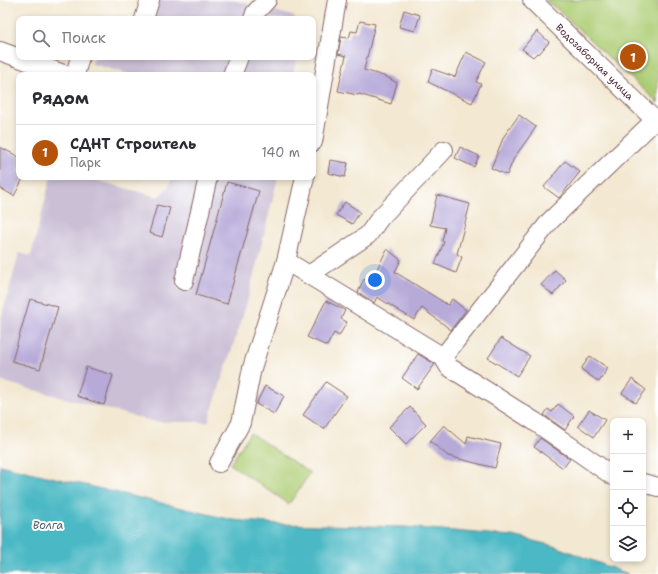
<!DOCTYPE html>
<html lang="ru">
<meta charset="utf-8">
<style>
:root{--surface:#fff;--page:#f7f7f7;--text:#2b2b33;--muted:#7c7c81;--line:#e1e1e2;--accent:#b45309}
body{margin:0;font-family:"Shantell Sans",sans-serif;background:var(--page);color:var(--text)}
.controls{position:absolute;right:12px;bottom:12px;display:grid;overflow:hidden;border-radius:8px;box-shadow:0 2px 6px #0003}
.controls button{width:36px;height:36px;display:grid;place-items:center;padding:0;border:0;border-bottom:1px solid var(--line);background:var(--surface);color:var(--text);font:20px sans-serif}
.you{position:absolute;left:375px;top:280px;width:14px;height:14px;margin:-10px;border:3px solid #fff;border-radius:50%;background:#1a73e8;box-shadow:0 0 0 6px #1a73e833}
.badge{display:grid;place-items:center;width:26px;height:26px;border-radius:50%;background:var(--accent);color:#fff;font-size:13px;font-weight:700}
.pin{position:absolute;translate:-50% -50%;border:2px solid #fff;box-shadow:0 1px 4px #0006}
.list{margin:0;padding:0;list-style:none}
h2{display:flex;justify-content:space-between;align-items:center;height:52px;margin:0;padding:0 16px;font-size:17px}
h2 small{font-size:13px;font-weight:400;color:var(--muted)}
.list li{display:grid;grid-template-columns:26px 1fr auto;gap:12px;align-items:center;box-sizing:border-box;height:56px;padding:0 16px;border-top:1px solid var(--line)}
.list b{display:block;font-size:15px;white-space:nowrap}
.list p{margin:0;font-size:13px;white-space:nowrap;color:var(--muted)}
.list em{font-size:13px;font-style:normal;color:var(--muted)}
.icon{flex:none;width:22px;height:22px;fill:none;stroke:currentColor;stroke-width:2;stroke-linecap:round;stroke-linejoin:round}
.map{position:relative;flex:none;width:658px;height:574px;overflow:hidden}
.search{position:absolute;background:var(--surface);box-shadow:0 2px 6px #0003;left:16px;top:16px;width:300px;height:44px;display:flex;align-items:center;gap:10px;box-sizing:border-box;padding:0 14px;border-radius:8px;color:var(--muted);font-size:15px}
.panel{position:absolute;background:var(--surface);box-shadow:0 2px 6px #0003;left:16px;top:72px;width:300px;height:108px;border-radius:8px}
.map>svg:first-child{display:block}
.industrial{fill:#cbbfd5}
.green{fill:#adcd74;stroke:#7c7650}
.water{fill:#4bb9c5;stroke:#4a6c78}
.building{fill:#b7aad9}
.lines{fill:none;stroke-linecap:round;stroke-linejoin:round}
.minor-casing{stroke:#856565;stroke-width:20}
.minor{stroke:#fff;stroke-width:18}
.labels{text-anchor:middle;stroke-width:4;stroke-linejoin:round;paint-order:stroke}
.street-label{font-size:10px;fill:#4a1f2b;stroke:#fff}
.water-label{font-size:11px;font-style:italic;fill:#4a5d69;stroke:#fff}
</style>
<div class="map">
<svg width="658" height="574" viewBox="0 0 658 574">
<rect width="100%" height="100%" fill="#fff"/>
<filter id="ink" filterUnits="userSpaceOnUse"><feTurbulence type="fractalNoise" baseFrequency=".025" numOctaves="2"/><feDisplacementMap in="SourceGraphic" scale="8" xChannelSelector="R" yChannelSelector="G"/><feConvolveMatrix kernelMatrix="1 2 1 2 8 2 1 2 1" color-interpolation-filters="sRGB"/></filter>
<filter id="wash" filterUnits="userSpaceOnUse"><feTurbulence type="fractalNoise" baseFrequency=".012" numOctaves="4" result="noise"/><feDisplacementMap in="SourceGraphic" scale="16" xChannelSelector="R" yChannelSelector="G"/><feGaussianBlur stdDeviation="0.9" result="paint"/><feColorMatrix in="noise" values="0 0 0 0 0 0 0 0 0 0 0 0 0 0 0 0 0 1.4 0 .05"/><feComposite in="paint" operator="in"/></filter>
<g filter="url(#wash)">
<rect width="100%" height="100%" fill="#f3e8d1"/>
<g class="industrial">
<path d="M160,0H233L293,16L296,19H151Z"/>
<path d="M94,57H298L292,75H133L92,64Z"/>
<path d="M51,177H85L158,197L169,186L172,177H278L247,303L208,422H156L0,381V323L19,253L31,256Z"/>
</g>
<g class="green">
<path d="M545,0H658V103L558,10Z"/>
<path d="M250,433L310,473L289,504L230,464Z"/>
</g>
<path class="water" d="M0,465L233,520L280,524L405,527L513,536L554,546L628,574H0Z"/>
<g id="blocks">
<g class="building">
<path d="M404,10L420,15L415,31L399,27Z"/>
<path d="M360,21L375,24L364,70L387,77L397,83L391,104L359,94L358,95L338,91L346,56L338,54L341,37L349,38L351,31L357,32Z"/>
<path d="M537,31L549,42L539,54L537,53L533,57L522,49Z"/>
<path d="M466,52L486,62L476,82L481,84L472,103L428,82L432,69L455,77Z"/>
<path d="M519,115L536,127L514,158L507,175L491,168L504,136Z"/>
<path d="M0,147L19,157V177H24L14,196L0,188Z"/>
<path d="M460,147L479,156L474,167L455,158Z"/>
<path d="M330,160L348,163L345,177L328,173Z"/>
<path d="M565,161L580,172L559,198L544,187Z"/>
<path d="M227,182L259,191L227,304L196,295Z"/>
<path d="M437,195L470,204L457,254L462,257L456,273L435,264L444,242L442,241L445,228L430,225Z"/>
<path d="M345,202L360,212L352,224L336,215Z"/>
<path d="M157,205L170,208L162,237L149,233Z"/>
<path d="M387,249L401,260L395,272L448,305L452,299L466,310L451,330L422,308L414,320L377,297L374,303L358,292L364,279L368,282L371,276L373,277Z"/>
<path d="M555,270L566,280L553,295L541,285Z"/>
<path d="M30,299L58,307L40,369L12,361Z"/>
<path d="M326,301L345,310L341,319L347,322L339,336L334,333L327,346L307,337Z"/>
<path d="M501,338L530,356L517,376L488,358Z"/>
<path d="M418,354L435,364L417,389L402,378Z"/>
<path d="M590,356L608,368L599,382L581,369Z"/>
<path d="M86,367L113,375L104,405L77,396Z"/>
<path d="M632,379L646,390L636,403L622,393Z"/>
<path d="M326,382L347,396L324,429L303,415Z"/>
<path d="M265,386L284,396L274,414L256,404Z"/>
<path d="M558,404L574,416L565,430L544,415L548,409L552,412Z"/>
<path d="M410,407L426,424L406,444L389,427Z"/>
<path d="M589,410L605,420L594,437L578,426Z"/>
<path d="M444,425L466,444L468,436L501,444L495,468L448,456L430,441Z"/>
<path d="M540,438L570,459L563,468L534,447Z"/>
</g>
</g>
</g>
<g filter="url(#ink)">
<use href="#blocks" fill-opacity="0" stroke="#856565" stroke-width="1"/>
<g class="lines">
<g class="minor-casing">
<g id="minor">
<path id="s1" d="M532,0L658,123"/>
<path d="M144,19L150,0"/>
<path d="M253,19L255,13L267,0"/>
<path d="M0,51L66,75"/>
<path d="M75,75L80,57"/>
<path d="M232,75L239,57"/>
<path d="M313,142L337,0"/>
<path d="M286,261L443,357L449,367L534,421L613,476"/>
<path d="M309,275L368,235L380,218L444,150"/>
<path d="M184,281L208,177"/>
<path d="M443,357L550,221L654,121"/>
<path d="M219,463L241,423L252,368L286,261L305,177"/>
<path d="M643,483L658,487"/>
</g>
</g>
<use href="#minor" class="minor"/>
</g>
</g>
<g class="labels">
<g class="street-label">
<text dy="4" stroke="none"><textPath href="#s1" startOffset="88">Водозаборная улица</textPath></text>
</g>
<g class="water-label">
<text x="48" y="529">Волга</text>
</g>
</g>
</svg>
<div class="controls">
<button>+</button>
<button>−</button>
<button><svg class="icon" aria-label="locate" viewBox="0 0 24 24"><circle cx="12" cy="12" r="6"/><path d="M12 2v4M12 18v4M2 12h4M18 12h4"/></svg></button>
<button><svg class="icon" aria-label="layers" viewBox="0 0 24 24"><path d="M12 4l9 5-9 5-9-5zM3 14l9 5 9-5"/></svg></button>
</div>
<div class="you"></div>
<div class="pin badge" style="left:633px;top:57px">1</div>
<div class="search"><svg class="icon" aria-label="search" viewBox="0 0 24 24"><circle cx="10" cy="10" r="6"/><path d="M15 15l6 6"/></svg>Поиск</div>
<section class="panel">
<h2>Рядом<small></small></h2>
<ul class="list">
<li><span class="badge">1</span><div><b>СДНТ Строитель</b><p>Парк</p></div><em>140 m</em></li>
</ul>
</section>
</div>
